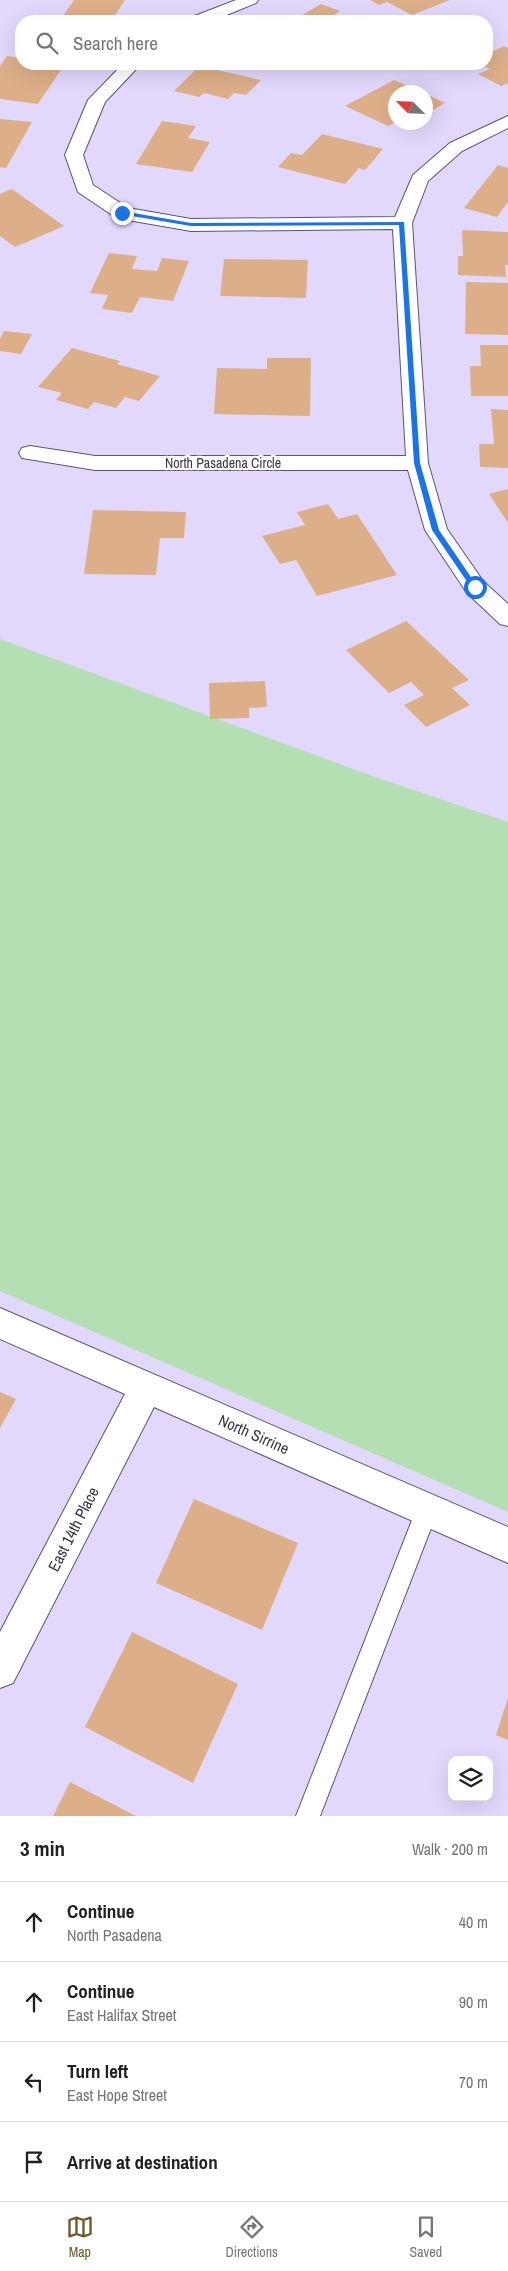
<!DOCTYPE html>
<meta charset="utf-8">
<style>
:root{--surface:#fff;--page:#f6f6f6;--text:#202124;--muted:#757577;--line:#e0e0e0;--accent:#6e5626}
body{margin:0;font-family:"Archivo Narrow",sans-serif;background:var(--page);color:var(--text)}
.controls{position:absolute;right:15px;bottom:15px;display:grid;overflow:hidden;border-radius:10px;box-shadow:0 5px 20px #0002}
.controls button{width:45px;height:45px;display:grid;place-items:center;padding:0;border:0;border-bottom:1px solid var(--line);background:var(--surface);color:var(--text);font:25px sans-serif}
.compass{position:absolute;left:388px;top:85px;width:45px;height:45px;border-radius:50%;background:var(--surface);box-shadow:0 5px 20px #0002;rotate:294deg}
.stop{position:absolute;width:15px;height:15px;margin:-11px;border:4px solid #1a73e8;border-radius:50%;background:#fff}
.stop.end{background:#1a73e8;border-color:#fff;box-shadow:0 1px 5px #0008}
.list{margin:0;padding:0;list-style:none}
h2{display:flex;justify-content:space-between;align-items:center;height:65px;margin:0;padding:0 20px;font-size:21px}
h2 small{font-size:16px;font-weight:400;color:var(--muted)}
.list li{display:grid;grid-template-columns:32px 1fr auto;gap:15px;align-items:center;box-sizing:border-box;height:80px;padding:0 20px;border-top:1px solid var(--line)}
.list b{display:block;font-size:19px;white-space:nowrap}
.list p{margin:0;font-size:16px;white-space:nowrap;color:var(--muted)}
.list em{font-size:16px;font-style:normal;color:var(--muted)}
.icon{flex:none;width:28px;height:28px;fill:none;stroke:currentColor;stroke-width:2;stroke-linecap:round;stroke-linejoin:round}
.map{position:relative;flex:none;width:508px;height:1816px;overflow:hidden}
.search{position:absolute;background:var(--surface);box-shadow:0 5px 20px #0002;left:15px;right:15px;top:15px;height:55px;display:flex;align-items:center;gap:12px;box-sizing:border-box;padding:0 18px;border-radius:20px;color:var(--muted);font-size:19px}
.sheet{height:385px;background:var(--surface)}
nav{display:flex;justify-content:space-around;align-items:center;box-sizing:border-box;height:70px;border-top:1px solid var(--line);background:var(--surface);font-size:14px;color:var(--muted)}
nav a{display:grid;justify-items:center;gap:2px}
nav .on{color:var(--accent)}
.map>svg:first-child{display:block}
.green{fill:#b4dfb3}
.building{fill:#ddaf89}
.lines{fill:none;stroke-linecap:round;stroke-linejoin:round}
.service-casing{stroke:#5c5371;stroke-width:2}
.minor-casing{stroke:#5c5371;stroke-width:2}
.service{fill:#fff;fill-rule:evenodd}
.minor{fill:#fff;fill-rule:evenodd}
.route{fill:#1a73e8}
.labels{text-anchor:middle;stroke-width:4.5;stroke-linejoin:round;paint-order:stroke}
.street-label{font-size:14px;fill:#393543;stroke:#fff}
.near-street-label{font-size:16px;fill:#393543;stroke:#fff}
</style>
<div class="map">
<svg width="508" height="1816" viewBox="0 0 508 1816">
<rect width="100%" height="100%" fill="#e2d8fc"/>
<path class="green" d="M0,639L378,778L508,822V1512L0,1291Z"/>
<g class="building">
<path d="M74,0H125L111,21L63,16Z"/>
<path d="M370,0H450L412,15L387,2L379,5Z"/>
<path d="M321,4L340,11L334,15L349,21H292Z"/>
<path d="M504,46L508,48V83L501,86L478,74L490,69L479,64H487V54Z"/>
<path d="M7,56L21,58V64H65L38,104L0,99V66Z"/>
<path d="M199,66L261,80L246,95L234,93L228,99L204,93L199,97L174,91Z"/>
<path d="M394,80L422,92H396V122L388,126L345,106Z"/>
<path d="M426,94L445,103L426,114Z"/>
<path d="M0,119L32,122L6,168L0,167Z"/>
<path d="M162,121L196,126L188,138L210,142L192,172L136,164Z"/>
<path d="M322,134L383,149L365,170L359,168L345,184L278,167L291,153L302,155Z"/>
<path d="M498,165L508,168V202L497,217L464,208Z"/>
<path d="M12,189L64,226L15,247L0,236V194Z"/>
<path d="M462,230L508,232V265H505L506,277L458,275V256H463Z"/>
<path d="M109,253L137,256L132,269L157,271L162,258L189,261L173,301L140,297L132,313L102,309L108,295L90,293Z"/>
<path d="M224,259L308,260L306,298L220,296Z"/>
<path d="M466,282L508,283V335L465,334Z"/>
<path d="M4,331L32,334L21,354L0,351V339Z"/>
<path d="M480,345H508V396H471L470,366H481Z"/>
<path d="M72,348L120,361L117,364L160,376L139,401L125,397L116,408L94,402L88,409L56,400L62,393L38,387Z"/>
<path d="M267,358H311L310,416L214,414L217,368L267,369Z"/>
<path d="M491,409L508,410V468L480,467L479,444H494Z"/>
<path d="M508,489V523L489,494Z"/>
<path d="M328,504L338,519L357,514L397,575L317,596L296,560L280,564L262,536L305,525L297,512Z"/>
<path d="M93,510L186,512L184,538H160L156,575L84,574Z"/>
<path d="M406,621L469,680L452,688L470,705L426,727L404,705L424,695L411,682L389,693L346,650Z"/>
<path d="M265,681L267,707L249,708V718L210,719L209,683Z"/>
<path d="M0,1392L16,1399L0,1428Z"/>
<path d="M194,1499L298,1543L262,1630L156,1583Z"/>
<path d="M132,1632L238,1684L193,1783L85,1727Z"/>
<path d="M508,1698V1740L496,1735Z"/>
<path d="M70,1782L136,1816H53Z"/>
</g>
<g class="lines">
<g class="service-casing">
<path id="service" d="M427,1499L435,1502L438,1510L320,1816H296L416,1510L419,1502Z"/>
</g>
<g class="minor-casing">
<g id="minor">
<path d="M236,0H258L256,3L212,21H190L192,17Z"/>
<path d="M123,64H141L105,102L83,155L93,185L128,208L191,219L395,217L413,175L450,143L508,116V128L462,151L428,181L412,223L428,463L447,529L483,581L508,604V626L500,624L467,593L425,530L408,470H95L22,458L19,453L22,448L30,446L95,456H406L393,229L191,231L122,219L115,217L78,192L65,155L88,100Z"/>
<path d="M0,1308L508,1527V1563L154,1407L13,1683L0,1688V1632L125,1394L0,1339Z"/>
</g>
</g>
<use href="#service" class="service"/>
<use href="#minor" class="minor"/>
</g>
<path class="route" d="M122,211L191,223L404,222L420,463L439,530L477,586V589H472L432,530L414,463L399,225L191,226L120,214Z"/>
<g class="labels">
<g class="street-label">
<text x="223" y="468">North Pasadena Circle</text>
</g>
<g class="near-street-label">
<text transform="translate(254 1434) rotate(24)" y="6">North Sirrine</text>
<text transform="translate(73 1529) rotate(-63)" y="6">East 14th Place</text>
</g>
</g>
</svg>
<div class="controls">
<button><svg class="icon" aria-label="layers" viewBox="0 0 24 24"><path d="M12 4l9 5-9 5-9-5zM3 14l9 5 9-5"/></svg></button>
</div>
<svg class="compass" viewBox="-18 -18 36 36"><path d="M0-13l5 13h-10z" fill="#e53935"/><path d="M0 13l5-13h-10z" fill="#757577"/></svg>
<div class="stop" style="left:475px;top:587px"></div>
<div class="stop end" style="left:122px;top:213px"></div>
<div class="search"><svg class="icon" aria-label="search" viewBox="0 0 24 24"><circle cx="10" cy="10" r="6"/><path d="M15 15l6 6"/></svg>Search here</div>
</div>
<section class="sheet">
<h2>3 min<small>Walk · 200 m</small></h2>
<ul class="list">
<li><svg class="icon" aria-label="ahead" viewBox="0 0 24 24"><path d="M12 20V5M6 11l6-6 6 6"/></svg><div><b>Continue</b><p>North Pasadena</p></div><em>40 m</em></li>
<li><svg class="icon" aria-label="ahead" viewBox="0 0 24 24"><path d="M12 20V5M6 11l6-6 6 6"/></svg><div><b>Continue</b><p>East Halifax Street</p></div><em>90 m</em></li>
<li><svg class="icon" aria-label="left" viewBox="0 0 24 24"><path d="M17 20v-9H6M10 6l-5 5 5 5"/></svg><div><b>Turn left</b><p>East Hope Street</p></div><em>70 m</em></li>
<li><svg class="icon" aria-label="arrive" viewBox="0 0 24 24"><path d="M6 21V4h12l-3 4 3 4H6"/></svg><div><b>Arrive at destination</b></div></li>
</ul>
</section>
<nav>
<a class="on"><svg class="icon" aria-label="map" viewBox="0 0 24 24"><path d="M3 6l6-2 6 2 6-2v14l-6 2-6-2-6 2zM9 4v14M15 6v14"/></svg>Map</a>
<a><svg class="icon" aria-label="directions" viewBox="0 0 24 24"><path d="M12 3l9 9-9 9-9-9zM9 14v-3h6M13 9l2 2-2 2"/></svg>Directions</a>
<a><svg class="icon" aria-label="saved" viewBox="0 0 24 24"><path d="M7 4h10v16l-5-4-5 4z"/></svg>Saved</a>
</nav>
